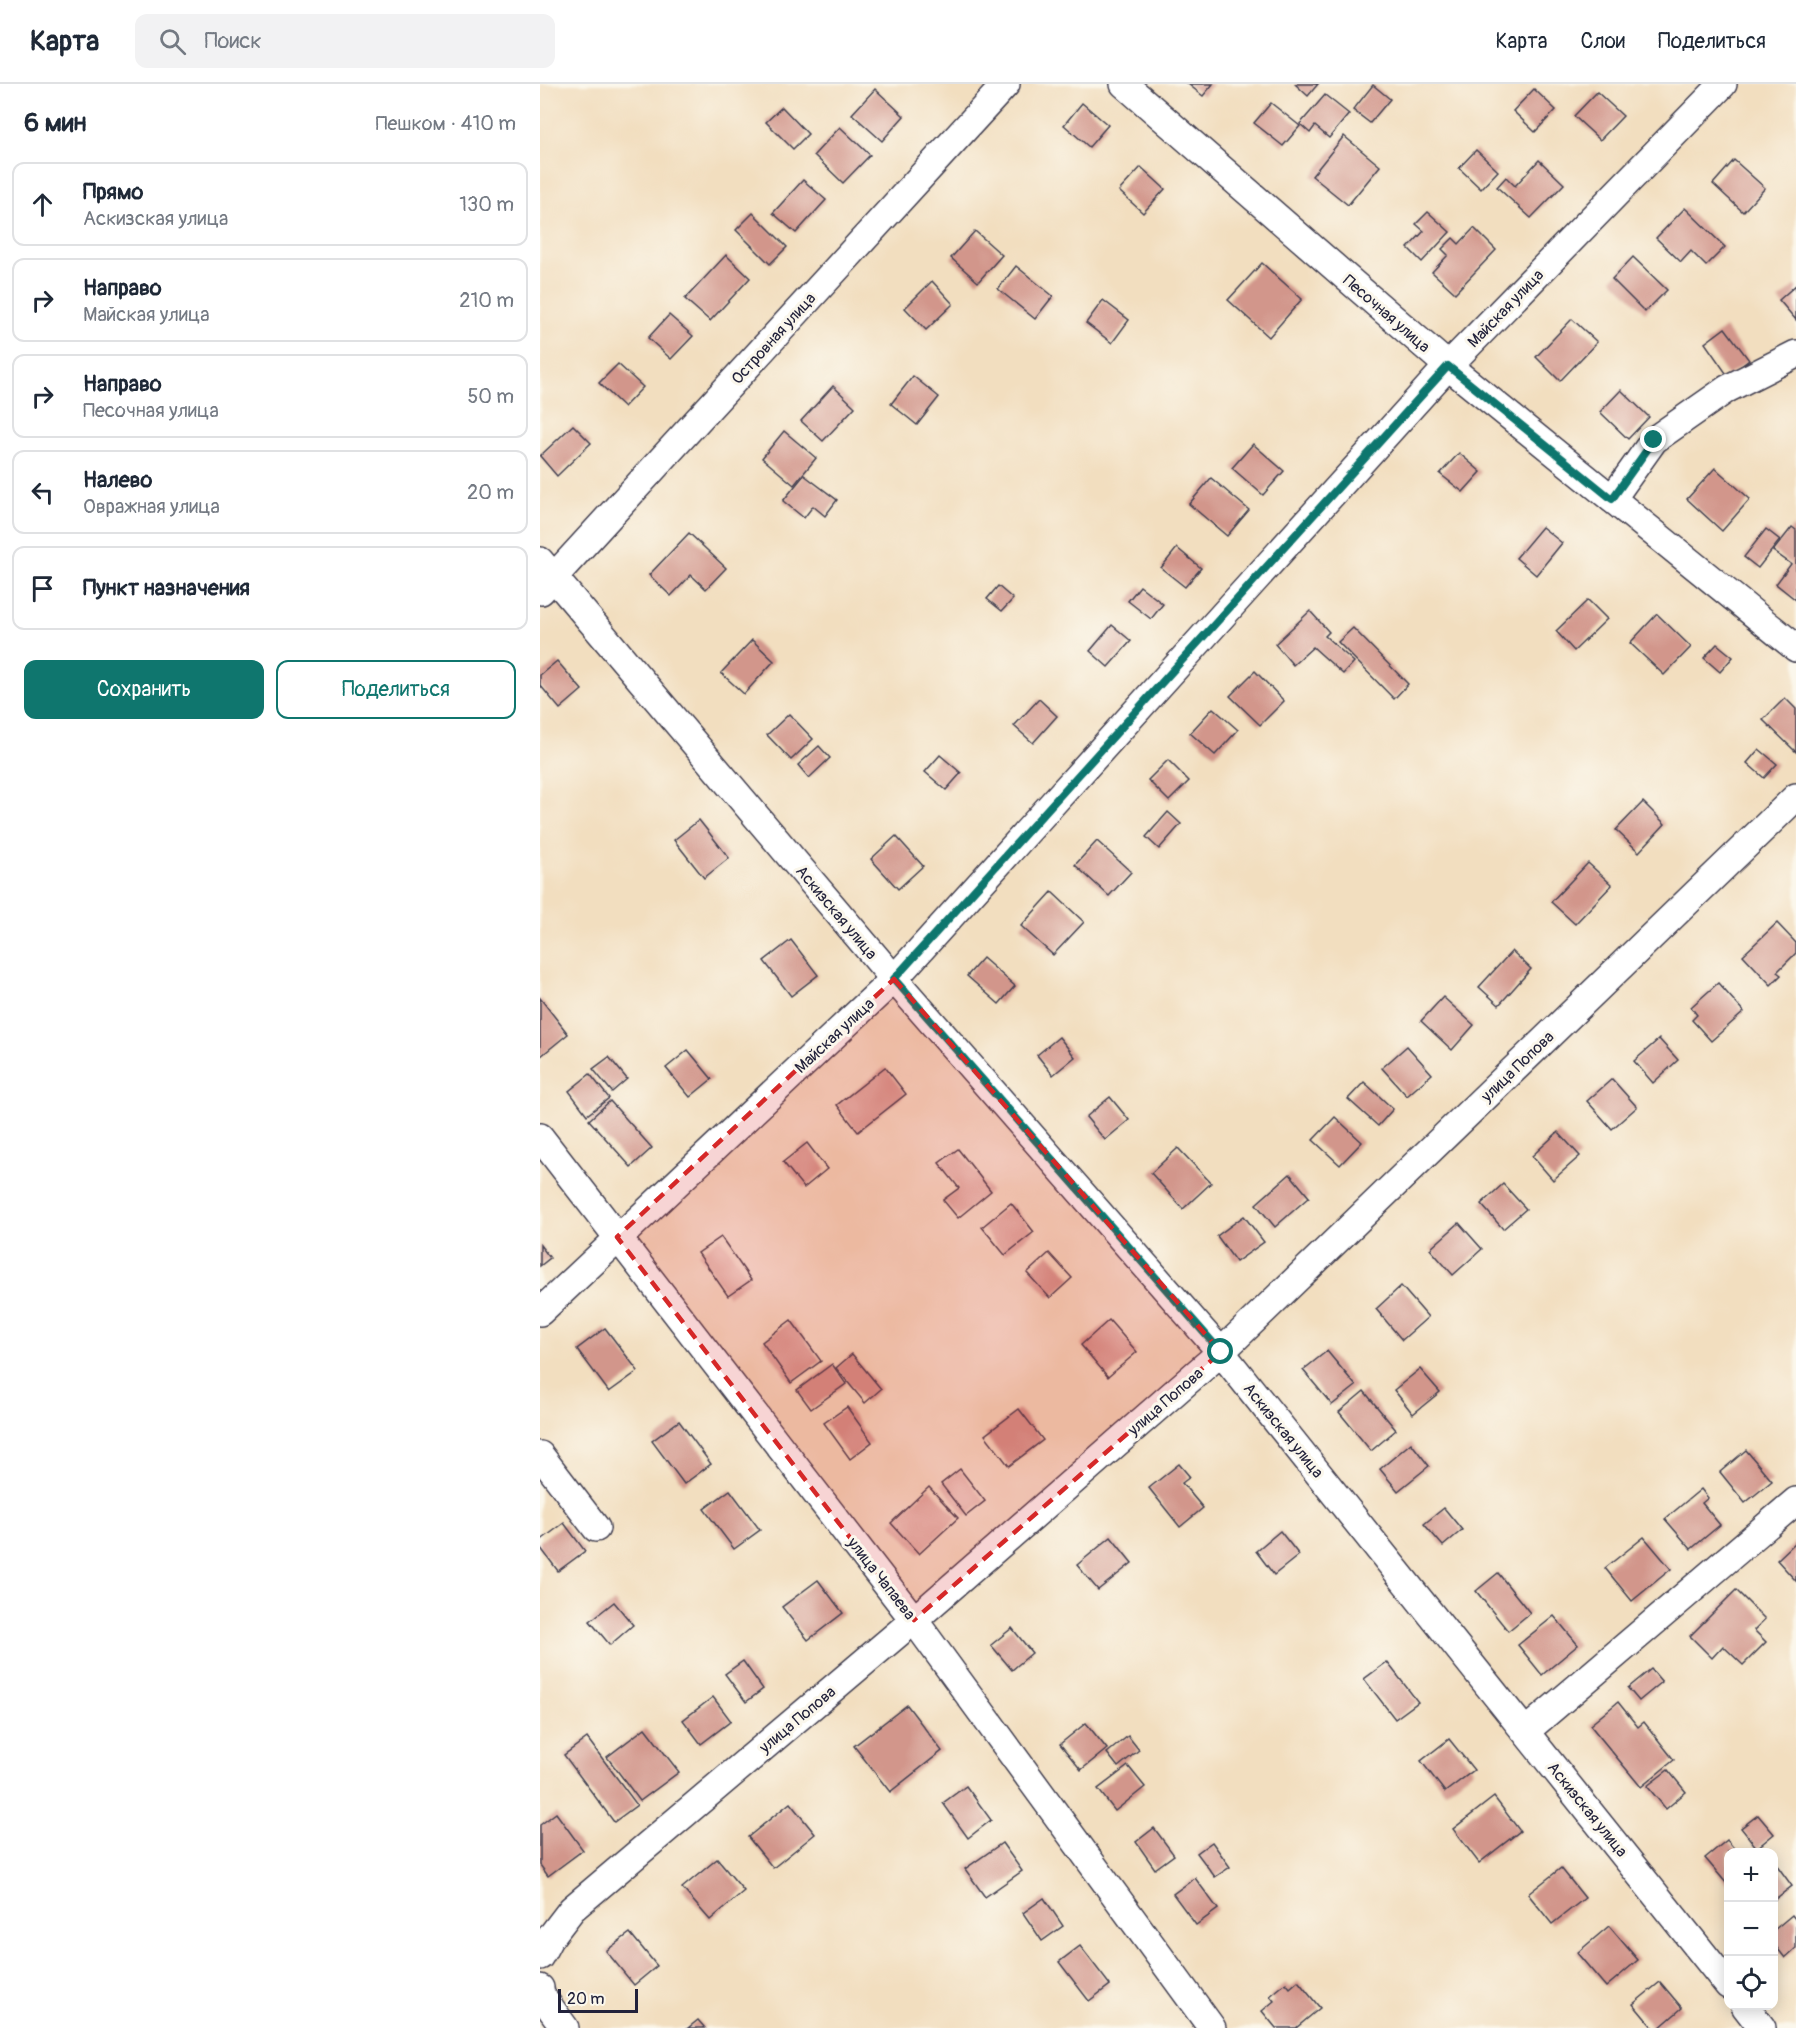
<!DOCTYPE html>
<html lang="ru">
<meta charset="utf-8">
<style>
:root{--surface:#fff;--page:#f2f2f3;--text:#1f2937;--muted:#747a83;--line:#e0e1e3;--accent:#0f766e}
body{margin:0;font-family:Pangolin,sans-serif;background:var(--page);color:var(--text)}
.controls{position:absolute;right:18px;bottom:18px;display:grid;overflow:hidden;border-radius:12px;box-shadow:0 3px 15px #0003}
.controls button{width:54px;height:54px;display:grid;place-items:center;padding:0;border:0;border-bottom:2px solid var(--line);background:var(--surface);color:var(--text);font:30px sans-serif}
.scale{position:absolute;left:18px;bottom:15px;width:80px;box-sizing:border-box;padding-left:6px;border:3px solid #22223b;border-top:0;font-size:16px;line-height:21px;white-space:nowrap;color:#22223b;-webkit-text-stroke:4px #fbf7ec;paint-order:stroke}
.stop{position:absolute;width:18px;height:18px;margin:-14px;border:4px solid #0f766e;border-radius:50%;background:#fff}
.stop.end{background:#0f766e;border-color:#fff;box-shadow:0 2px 6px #0008}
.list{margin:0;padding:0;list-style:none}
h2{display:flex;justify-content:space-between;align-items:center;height:78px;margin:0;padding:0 24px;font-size:26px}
h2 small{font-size:20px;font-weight:400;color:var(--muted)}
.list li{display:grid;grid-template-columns:39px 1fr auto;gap:18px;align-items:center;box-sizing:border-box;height:84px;margin:0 12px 12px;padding:0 12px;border:2px solid var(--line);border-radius:12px}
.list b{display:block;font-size:22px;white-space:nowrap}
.list p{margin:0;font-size:20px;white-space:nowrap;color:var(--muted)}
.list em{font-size:20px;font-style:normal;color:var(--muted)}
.actions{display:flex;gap:12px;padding:18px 24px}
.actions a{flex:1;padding:14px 0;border:2px solid var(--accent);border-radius:12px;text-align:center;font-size:21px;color:var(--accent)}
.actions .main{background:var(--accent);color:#fff}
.icon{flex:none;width:33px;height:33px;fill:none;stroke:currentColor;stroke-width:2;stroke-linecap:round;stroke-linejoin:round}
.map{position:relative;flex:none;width:1256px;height:1944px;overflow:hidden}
header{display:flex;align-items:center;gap:36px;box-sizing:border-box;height:84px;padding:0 30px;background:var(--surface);border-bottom:2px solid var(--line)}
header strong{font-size:28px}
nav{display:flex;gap:33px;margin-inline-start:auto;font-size:21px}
.search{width:420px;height:54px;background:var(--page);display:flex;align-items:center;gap:15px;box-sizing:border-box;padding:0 21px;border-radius:12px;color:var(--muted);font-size:22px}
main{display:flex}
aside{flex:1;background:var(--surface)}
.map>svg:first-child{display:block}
.building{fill:#d2968b}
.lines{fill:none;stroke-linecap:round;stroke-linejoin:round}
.minor-casing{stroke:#413e4f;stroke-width:30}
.minor{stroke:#fff;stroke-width:27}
.route{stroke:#0f766e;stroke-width:8}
.marked{fill:#d62828;fill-opacity:0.2;stroke:#d62828;stroke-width:4.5;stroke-dasharray:12 8;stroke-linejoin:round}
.labels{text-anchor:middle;stroke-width:6;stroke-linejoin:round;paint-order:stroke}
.street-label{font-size:16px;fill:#22223b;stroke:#fbf7ec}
</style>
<header>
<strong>Карта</strong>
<div class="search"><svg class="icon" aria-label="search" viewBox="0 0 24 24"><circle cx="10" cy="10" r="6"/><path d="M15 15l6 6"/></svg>Поиск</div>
<nav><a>Карта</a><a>Слои</a><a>Поделиться</a></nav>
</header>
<main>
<aside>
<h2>6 мин<small>Пешком · 410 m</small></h2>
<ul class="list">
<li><svg class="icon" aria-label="ahead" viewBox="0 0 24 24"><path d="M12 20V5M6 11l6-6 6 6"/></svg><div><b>Прямо</b><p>Аскизская улица</p></div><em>130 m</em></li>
<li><svg class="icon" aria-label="right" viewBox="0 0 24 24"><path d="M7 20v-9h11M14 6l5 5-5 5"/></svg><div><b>Направо</b><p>Майская улица</p></div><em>210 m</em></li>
<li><svg class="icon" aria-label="right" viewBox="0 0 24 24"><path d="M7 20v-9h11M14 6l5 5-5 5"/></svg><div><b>Направо</b><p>Песочная улица</p></div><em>50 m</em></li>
<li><svg class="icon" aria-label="left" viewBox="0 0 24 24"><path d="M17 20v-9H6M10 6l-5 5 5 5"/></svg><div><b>Налево</b><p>Овражная улица</p></div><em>20 m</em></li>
<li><svg class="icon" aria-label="arrive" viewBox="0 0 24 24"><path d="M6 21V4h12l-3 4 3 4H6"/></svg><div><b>Пункт назначения</b></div></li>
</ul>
<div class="actions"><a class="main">Сохранить</a><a>Поделиться</a></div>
</aside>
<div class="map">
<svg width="1256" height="1944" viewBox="0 0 1256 1944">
<rect width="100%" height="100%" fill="#fbf7ec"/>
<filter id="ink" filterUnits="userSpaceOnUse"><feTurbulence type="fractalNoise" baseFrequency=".0167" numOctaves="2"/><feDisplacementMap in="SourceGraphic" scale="12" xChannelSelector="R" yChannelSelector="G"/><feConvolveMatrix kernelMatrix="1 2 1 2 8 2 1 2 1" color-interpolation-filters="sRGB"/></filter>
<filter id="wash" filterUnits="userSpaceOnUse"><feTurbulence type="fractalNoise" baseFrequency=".008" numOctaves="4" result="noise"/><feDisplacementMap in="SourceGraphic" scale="24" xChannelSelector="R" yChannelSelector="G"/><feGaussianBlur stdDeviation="1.35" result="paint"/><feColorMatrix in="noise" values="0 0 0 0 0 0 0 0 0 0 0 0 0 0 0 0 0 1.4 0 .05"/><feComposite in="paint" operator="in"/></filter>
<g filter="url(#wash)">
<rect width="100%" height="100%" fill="#f2debf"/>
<g id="blocks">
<g class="building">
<path d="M648,0H673L663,12Z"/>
<path d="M755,0H778L768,12Z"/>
<path d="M833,1L850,15L830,39L813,26Z"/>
<path d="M335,5L364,32L342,57L312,30Z"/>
<path d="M994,5L1016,26L995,48L973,27Z"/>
<path d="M1057,8L1083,32L1060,56L1034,32Z"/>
<path d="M785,11L809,30L789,54L775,42L770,49L760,40Z"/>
<path d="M542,19L568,41L549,63L524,41Z"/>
<path d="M731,19L760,42L743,62L714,39Z"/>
<path d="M242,23L268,50L253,65L226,38Z"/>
<path d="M300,43L330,71L303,99L274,71Z"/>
<path d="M804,52L840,82L808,121L772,92Z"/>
<path d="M936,66L958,87L941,105L919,84Z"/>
<path d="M999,76L1024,100L991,134L957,103L966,93L975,102Z"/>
<path d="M1194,76L1225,104L1203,128L1173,100Z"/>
<path d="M601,83L625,105L603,129L579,107Z"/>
<path d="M263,96L286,116L256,149L233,129Z"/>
<path d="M1145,124L1185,163L1166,182L1151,167L1141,178L1116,154Z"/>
<path d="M888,128L910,148L882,178L868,164L884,147L876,140Z"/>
<path d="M213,129L247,163L230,180L196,146Z"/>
<path d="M934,144L956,166L915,209L892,188L908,171L902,165L913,154L919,160Z"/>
<path d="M435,147L462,171L438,198L411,174Z"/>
<path d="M186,171L210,194L170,237L145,215Z"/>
<path d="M1093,173L1127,206L1105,228L1072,195Z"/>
<path d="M722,179L762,215L729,253L688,216Z"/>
<path d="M476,182L513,212L495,235L458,205Z"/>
<path d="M392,197L413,220L386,246L365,224Z"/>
<path d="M1256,201V236L1239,216Z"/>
<path d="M563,216L589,236L572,259L546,239Z"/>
<path d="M129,231L153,252L131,275L108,254Z"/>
<path d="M1032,235L1057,258L1020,297L996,273Z"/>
<path d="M1185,244L1209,276L1188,292L1165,259Z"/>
<path d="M78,280L103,303L84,323L59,299Z"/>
<path d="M373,292L399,313L377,341L351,320Z"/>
<path d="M293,302L315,323L283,357L261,337Z"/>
<path d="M1081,306L1109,333L1088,355L1060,328Z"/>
<path d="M33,341L51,359L17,392L0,372Z"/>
<path d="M244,347L276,374L254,401L222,374Z"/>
<path d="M713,360L744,387L723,411L692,384Z"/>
<path d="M919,369L941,388L923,408L900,390Z"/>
<path d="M1175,384L1210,415L1182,447L1147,415Z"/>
<path d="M264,391L297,416L285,432L273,422L264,434L243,417Z"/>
<path d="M671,394L709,426L687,452L649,420Z"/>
<path d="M1002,443L1022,459L996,491L976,474Z"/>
<path d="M1252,443L1256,446V516L1236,500L1251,480L1233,467Z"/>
<path d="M1226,445L1240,456L1218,484L1204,473Z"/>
<path d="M149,449L186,484L166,505L151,491L131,512L109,491Z"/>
<path d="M637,464L661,484L645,503L621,484Z"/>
<path d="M458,502L473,515L462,527L447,515Z"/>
<path d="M600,502L623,520L611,535L588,517Z"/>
<path d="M1048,516L1067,535L1034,567L1016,547Z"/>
<path d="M770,527L789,548L785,552L814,578L803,590L773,563L753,581L735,560Z"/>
<path d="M1117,530L1151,563L1124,591L1090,559Z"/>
<path d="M572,541L591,557L568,583L550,567Z"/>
<path d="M813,544L868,600L854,615L798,558Z"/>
<path d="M212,556L234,577L204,610L181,589Z"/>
<path d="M1177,560L1193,573L1180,588L1164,574Z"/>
<path d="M17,577L42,606L20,625L0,601V591Z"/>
<path d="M715,587L744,617L720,641L690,612Z"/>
<path d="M1245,614L1256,625V668L1223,636Z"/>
<path d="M499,615L517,632L493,659L474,642Z"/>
<path d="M673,624L698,646L675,671L650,649Z"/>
<path d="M249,630L273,655L251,676L227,651Z"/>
<path d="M279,662L290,674L269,694L258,681Z"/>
<path d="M1219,665L1237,680L1224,694L1207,679Z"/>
<path d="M400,671L421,689L406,706L385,688Z"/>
<path d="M628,676L649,697L629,717L608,696Z"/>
<path d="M1103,718L1125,740L1099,768L1076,746Z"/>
<path d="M628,728L641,740L619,765L606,753Z"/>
<path d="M159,736L189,774L164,794L134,756Z"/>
<path d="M356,752L383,782L358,805L331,775Z"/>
<path d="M557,757L591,788L569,812L535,781Z"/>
<path d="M1048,779L1072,801L1035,840L1011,818Z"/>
<path d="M512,808L544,838L513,871L481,842Z"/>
<path d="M1237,839L1256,859V869L1237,888L1241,891L1231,901L1203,871Z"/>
<path d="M251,856L278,891L251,912L224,877Z"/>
<path d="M972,867L991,885L959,921L939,903Z"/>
<path d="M443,874L475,902L459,920L427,892Z"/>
<path d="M1178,899L1204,928L1171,957L1152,936L1157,931L1151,923Z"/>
<path d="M903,913L934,941L912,966L881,937Z"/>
<path d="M0,914L28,950L1,972L0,971Z"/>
<path d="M519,953L535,973L513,991L497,971Z"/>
<path d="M1119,955L1138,976L1113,999L1094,977Z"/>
<path d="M867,962L892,990L867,1012L842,984Z"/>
<path d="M148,966L172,995L150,1013L126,984Z"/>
<path d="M69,973L87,995L72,1008L53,985Z"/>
<path d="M345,983L366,1010L318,1048L297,1021Z"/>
<path d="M50,990L69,1014L47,1031L29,1007Z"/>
<path d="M1072,995L1097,1023L1072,1045L1047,1017Z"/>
<path d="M824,998L853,1025L838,1042L808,1015Z"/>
<path d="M570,1013L589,1036L565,1056L546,1033Z"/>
<path d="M70,1017L112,1064L91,1083L49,1036Z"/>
<path d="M795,1033L822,1058L800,1081L773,1056Z"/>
<path d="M1018,1048L1040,1072L1013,1096L992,1072Z"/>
<path d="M267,1059L287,1085L264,1104L243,1078Z"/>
<path d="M638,1064L671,1099L643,1125L611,1089Z"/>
<path d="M418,1065L451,1107L418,1134L403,1116L419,1104L399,1079Z"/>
<path d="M750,1090L769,1113L735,1143L716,1120Z"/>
<path d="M963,1100L986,1125L963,1145L941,1120Z"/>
<path d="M471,1119L494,1148L465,1171L442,1143Z"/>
<path d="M704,1132L724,1158L696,1178L677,1152Z"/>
<path d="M919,1139L942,1165L913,1191L890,1165Z"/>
<path d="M181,1153L211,1196L188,1212L158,1169Z"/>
<path d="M0,1161L10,1174L0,1182Z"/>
<path d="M509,1169L532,1194L510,1214L487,1189Z"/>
<path d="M861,1202L888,1233L862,1256L836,1225Z"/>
<path d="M251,1236L281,1277L251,1299L222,1258Z"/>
<path d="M569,1236L597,1268L568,1293L541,1261Z"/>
<path d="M65,1244L98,1287L69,1308L37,1265Z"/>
<path d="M787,1267L816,1302L792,1321L763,1286Z"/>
<path d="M312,1270L341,1305L325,1319L296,1284Z"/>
<path d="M292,1280L306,1300L271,1325L257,1306Z"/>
<path d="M880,1285L900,1308L873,1330L854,1306Z"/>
<path d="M824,1307L856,1346L831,1367L799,1328Z"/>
<path d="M307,1323L332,1358L310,1375L284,1339Z"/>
<path d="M479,1325L503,1356L469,1382L445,1351Z"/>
<path d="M139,1337L171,1380L144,1400L112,1357Z"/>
<path d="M871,1359L889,1382L858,1407L840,1385Z"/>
<path d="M1206,1366L1232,1397L1205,1419L1180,1388Z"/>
<path d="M639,1380L650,1393L642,1399L663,1424L640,1443L609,1404Z"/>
<path d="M420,1385L445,1417L426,1432L401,1400Z"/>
<path d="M389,1403L418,1434L379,1470L351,1439Z"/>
<path d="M1161,1405L1168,1414L1162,1419L1180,1441L1151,1465L1125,1435Z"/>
<path d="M190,1406L220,1446L194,1465L164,1425Z"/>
<path d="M904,1424L922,1446L903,1462L884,1440Z"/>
<path d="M24,1439L45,1467L18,1487L0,1463V1457Z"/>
<path d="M740,1447L759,1471L734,1491L716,1467Z"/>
<path d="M571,1453L592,1479L558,1506L537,1481Z"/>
<path d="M1104,1453L1131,1485L1092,1517L1065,1484Z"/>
<path d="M1256,1458V1497L1237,1476Z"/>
<path d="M958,1489L990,1529L968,1547L936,1507Z"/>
<path d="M278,1496L303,1529L268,1556L242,1523Z"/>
<path d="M1196,1506L1225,1535L1214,1546L1226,1558L1203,1581L1183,1562L1172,1574L1150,1552Z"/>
<path d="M74,1518L93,1541L70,1561L50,1537Z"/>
<path d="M1014,1532L1038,1561L1002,1591L978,1561Z"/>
<path d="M472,1544L492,1569L472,1586L451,1561Z"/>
<path d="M203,1577L223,1605L206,1618L185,1590Z"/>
<path d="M847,1578L878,1618L855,1635L824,1595Z"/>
<path d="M1111,1585L1122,1598L1099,1617L1088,1604Z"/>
<path d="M173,1613L191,1637L161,1660L143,1636Z"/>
<path d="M1078,1618L1098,1643L1104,1638L1134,1676L1101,1703L1050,1641Z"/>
<path d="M367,1621L402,1667L350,1708L314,1662Z"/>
<path d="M546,1639L567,1665L541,1686L520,1660Z"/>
<path d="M105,1644L139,1688L100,1717L67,1673Z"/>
<path d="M588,1652L599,1666L578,1683L567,1669Z"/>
<path d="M47,1654L97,1721L74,1738L24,1671Z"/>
<path d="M909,1655L934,1686L905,1708L881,1677Z"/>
<path d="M588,1682L605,1703L575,1727L558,1705Z"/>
<path d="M1128,1686L1146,1708L1126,1725L1107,1702Z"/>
<path d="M426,1702L451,1736L428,1754L403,1719Z"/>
<path d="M954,1713L980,1747L939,1779L913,1745Z"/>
<path d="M250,1719L275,1750L233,1784L208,1753Z"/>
<path d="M16,1729L43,1766L8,1792L0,1781V1741Z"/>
<path d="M1218,1731L1234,1750L1217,1764L1201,1744Z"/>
<path d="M614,1744L634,1771L615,1785L596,1758Z"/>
<path d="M1187,1756L1197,1768H1188L1187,1800L1165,1774Z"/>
<path d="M672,1758L690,1783L675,1793L657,1769Z"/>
<path d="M462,1759L482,1787L445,1813L425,1785Z"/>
<path d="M177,1775L204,1807L170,1836L142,1804Z"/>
<path d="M1236,1780L1252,1802L1234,1816V1782Z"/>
<path d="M1021,1784L1045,1814L1012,1840L988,1810Z"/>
<path d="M655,1794L678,1825L656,1841L633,1810Z"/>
<path d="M504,1814L523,1842L502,1857L483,1829Z"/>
<path d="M1252,1831L1256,1836V1864L1245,1874L1234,1860V1846Z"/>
<path d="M1069,1842L1098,1876L1066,1903L1037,1869Z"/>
<path d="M90,1849L117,1882L94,1901L66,1867Z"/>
<path d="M540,1862L570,1901L549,1917L519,1878Z"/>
<path d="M758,1897L780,1924L756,1944H736L722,1927L734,1917L730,1912L746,1899L750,1904Z"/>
<path d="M1120,1898L1142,1924L1119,1944H1113L1093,1920Z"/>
<path d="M158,1936L165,1944H148Z"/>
</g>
</g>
</g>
<g filter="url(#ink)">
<use href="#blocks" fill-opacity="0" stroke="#413e4f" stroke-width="1.5"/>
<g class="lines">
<g class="minor-casing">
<g id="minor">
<path d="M584,0L908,282L1256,564"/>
<path d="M1072,415L1114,356L1187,305L1256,270"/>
<path d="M0,477L354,895L681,1268L1188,1901"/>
<path d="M1,507L466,0"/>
<path d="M0,1053L374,1536L672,1944"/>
<path d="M0,1228L354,895L908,282L1183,0"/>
<path d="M0,1371L56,1444"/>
<path d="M986,1647L1256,1417"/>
<path d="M0,1872L9,1855L32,1825L374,1536L681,1268L1256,713"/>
<path d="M0,1904L1,1911L25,1944"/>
<path d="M1205,1922L1222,1944"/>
</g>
</g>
<use href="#minor" class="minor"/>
</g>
</g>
<g class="lines" filter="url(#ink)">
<path class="route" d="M681,1268L354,895L908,282L1072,415L1114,356"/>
</g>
<path class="marked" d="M354,895L681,1268L374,1536L77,1153Z"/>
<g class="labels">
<g class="street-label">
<text transform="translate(965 224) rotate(-46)" y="6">Майская улица</text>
<text transform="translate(847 229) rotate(41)" y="6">Песочная улица</text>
<text transform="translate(233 254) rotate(-48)" y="6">Островная улица</text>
<text transform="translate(297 828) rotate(50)" y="6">Аскизская улица</text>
<text transform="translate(294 951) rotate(-43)" y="6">Майская улица</text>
<text transform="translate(977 982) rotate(-44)" y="6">улица Попова</text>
<text transform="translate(625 1317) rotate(-41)" y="6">улица Попова</text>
<text transform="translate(744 1346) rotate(51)" y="6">Аскизская улица</text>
<text transform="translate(342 1494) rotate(52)" y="6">улица Чапаева</text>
<text transform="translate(257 1635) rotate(-40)" y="6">улица Попова</text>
<text transform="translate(1048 1725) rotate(51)" y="6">Аскизская улица</text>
</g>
</g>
</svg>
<div class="controls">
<button>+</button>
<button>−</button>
<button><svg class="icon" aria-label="locate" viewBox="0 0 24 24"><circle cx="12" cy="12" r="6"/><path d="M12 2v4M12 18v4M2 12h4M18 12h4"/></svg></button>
</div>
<div class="scale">20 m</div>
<div class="stop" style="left:681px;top:1268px"></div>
<div class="stop end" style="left:1114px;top:356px"></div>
</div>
</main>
